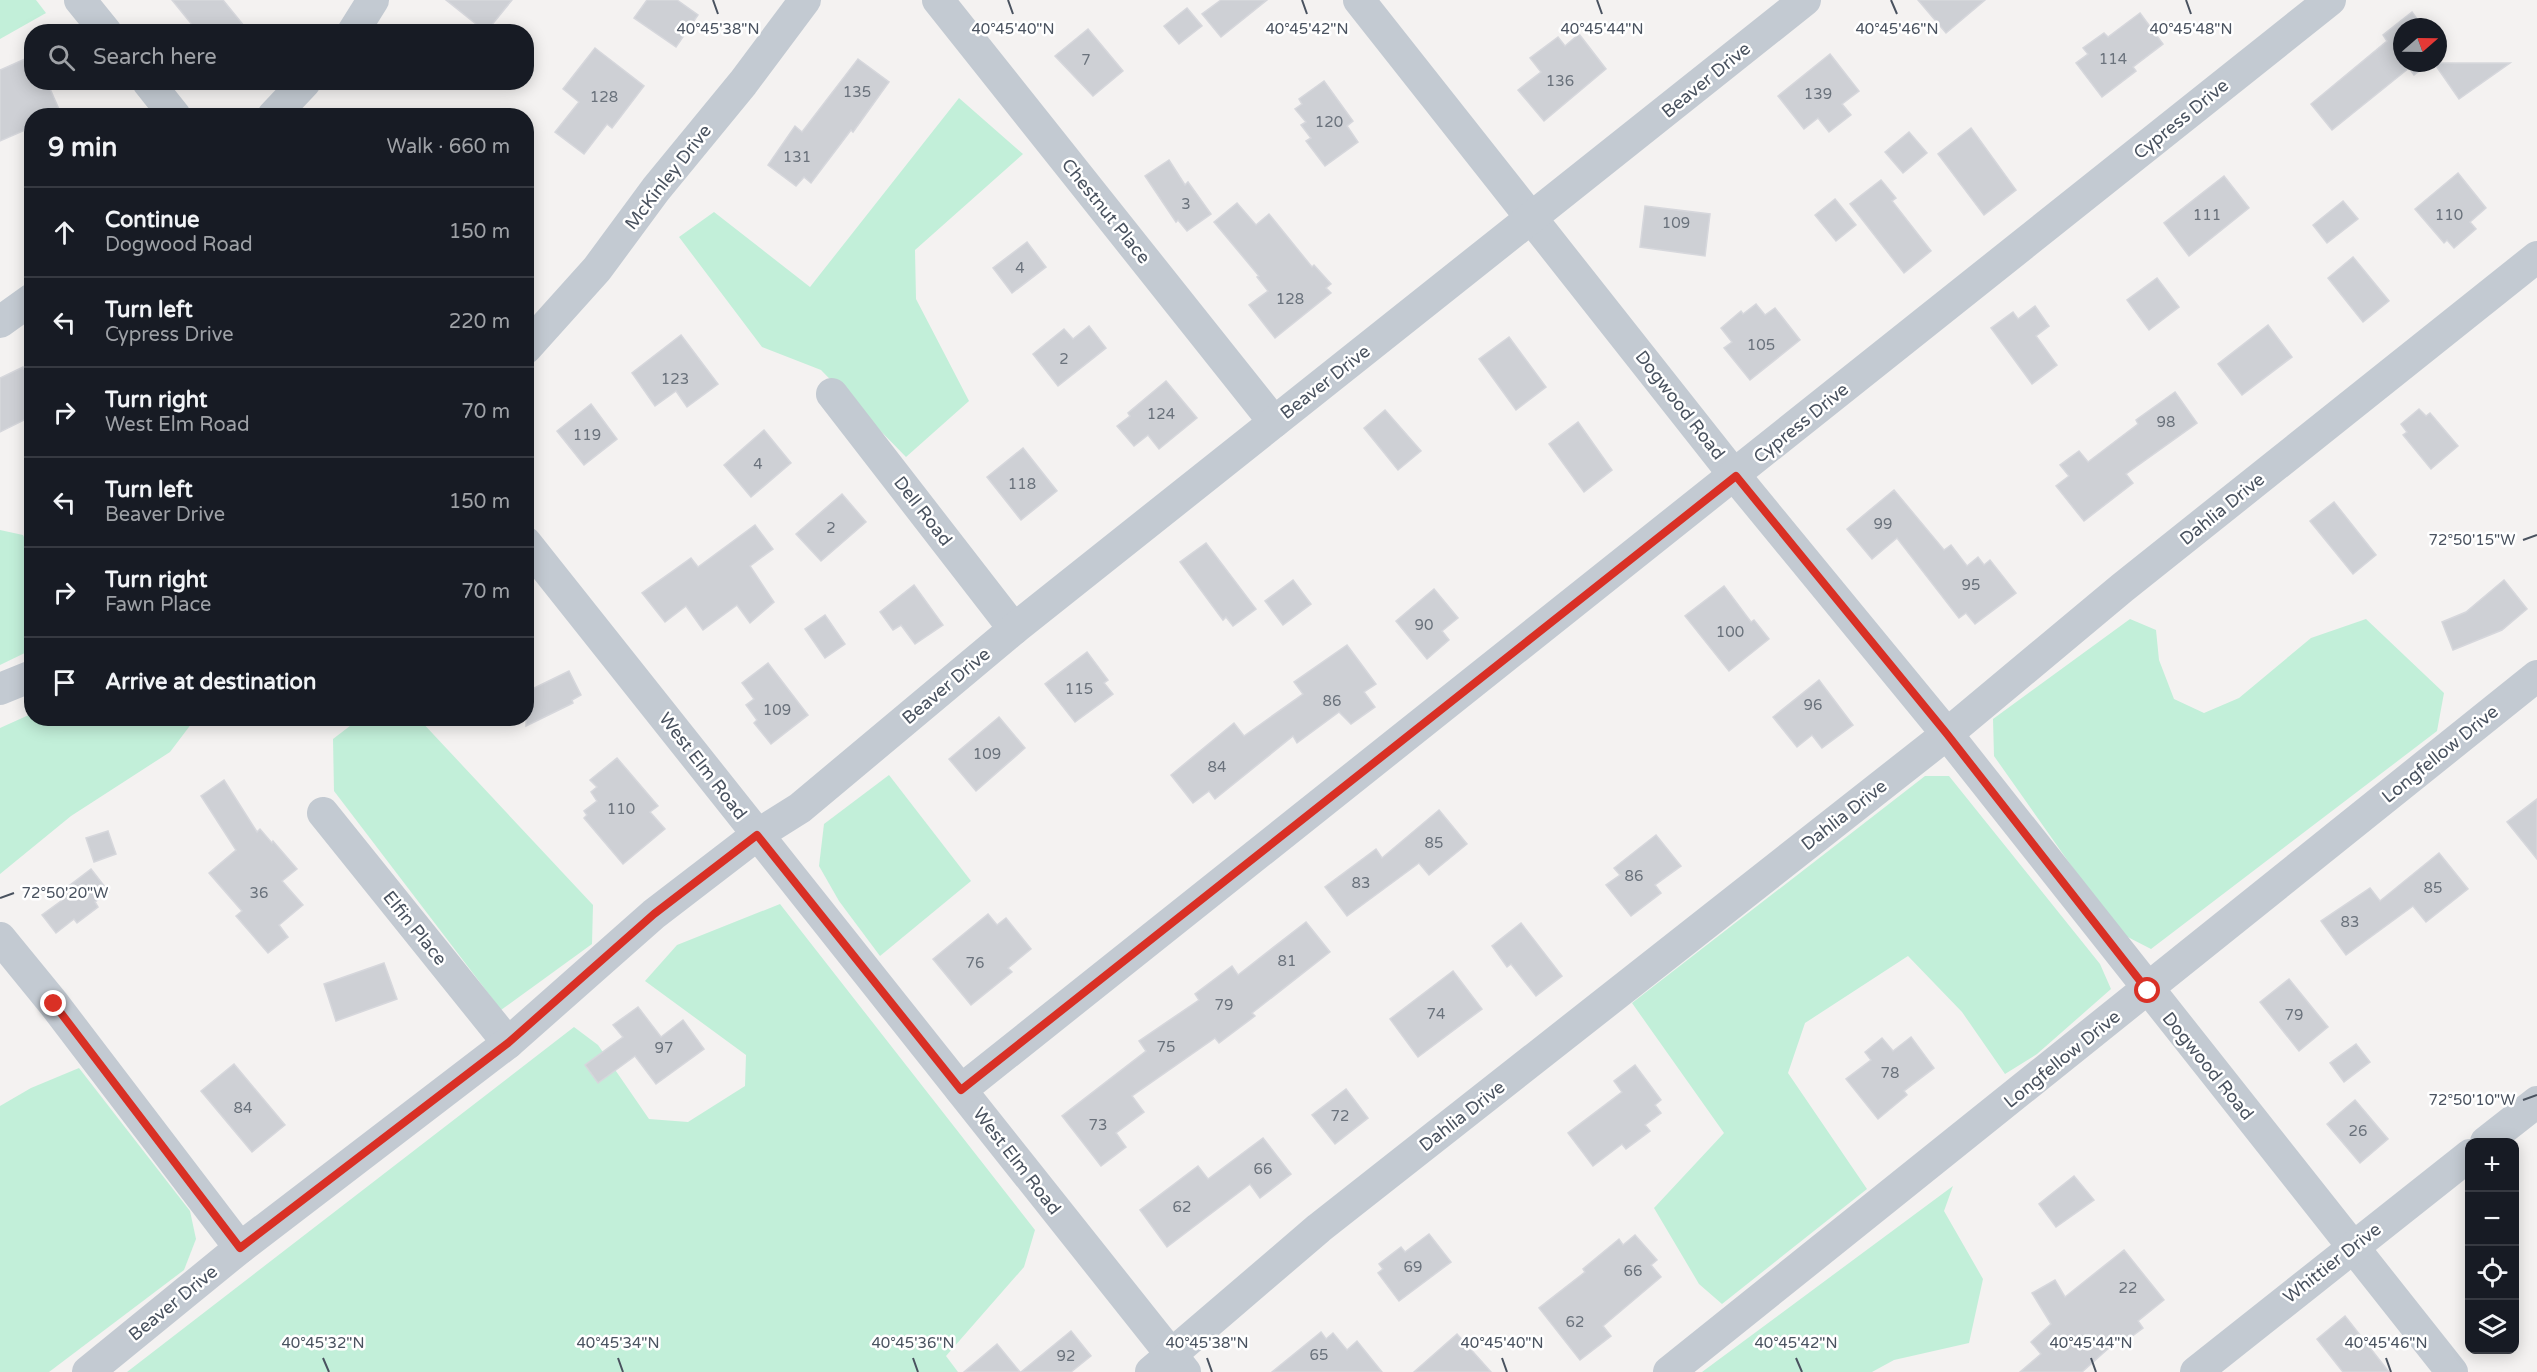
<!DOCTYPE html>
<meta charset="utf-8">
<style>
:root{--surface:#171b24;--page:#242831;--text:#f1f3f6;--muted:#9ea1a6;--line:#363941}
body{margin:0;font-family:"Varela Round",sans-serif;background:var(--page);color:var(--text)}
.controls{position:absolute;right:18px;bottom:18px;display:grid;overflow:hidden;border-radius:12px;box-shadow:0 3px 15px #0003}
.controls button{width:54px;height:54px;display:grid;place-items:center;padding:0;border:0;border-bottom:2px solid var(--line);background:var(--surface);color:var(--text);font:30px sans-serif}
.compass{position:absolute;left:2393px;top:18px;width:54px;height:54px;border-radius:50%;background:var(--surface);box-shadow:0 3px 15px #0003;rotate:70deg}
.stop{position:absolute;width:18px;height:18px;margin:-14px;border:4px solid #d93025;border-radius:50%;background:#fff}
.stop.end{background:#d93025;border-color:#fff;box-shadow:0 2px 6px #0008}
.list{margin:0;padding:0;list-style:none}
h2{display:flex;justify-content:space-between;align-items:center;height:78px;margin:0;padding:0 24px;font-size:26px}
h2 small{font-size:20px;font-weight:400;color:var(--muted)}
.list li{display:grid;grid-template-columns:39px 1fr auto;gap:18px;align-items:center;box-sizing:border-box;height:90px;padding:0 24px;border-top:2px solid var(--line)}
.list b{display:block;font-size:22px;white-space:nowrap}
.list p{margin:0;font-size:20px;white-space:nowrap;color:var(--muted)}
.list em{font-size:20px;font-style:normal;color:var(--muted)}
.icon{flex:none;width:33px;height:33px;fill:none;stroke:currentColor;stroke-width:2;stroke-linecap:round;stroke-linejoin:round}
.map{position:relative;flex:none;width:2537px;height:1372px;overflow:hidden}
.search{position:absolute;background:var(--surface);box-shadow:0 3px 15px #0003;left:24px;top:24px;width:510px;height:66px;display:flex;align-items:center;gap:15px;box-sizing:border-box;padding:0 21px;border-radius:24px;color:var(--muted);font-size:22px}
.panel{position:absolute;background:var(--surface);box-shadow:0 3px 15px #0003;left:24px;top:108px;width:510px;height:618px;border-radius:24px}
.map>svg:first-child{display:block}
.green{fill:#c2efd9}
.building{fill:#ced0d5;stroke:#d6d7dc;stroke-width:1.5}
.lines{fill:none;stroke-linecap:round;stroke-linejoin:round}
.minor{stroke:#c3cad2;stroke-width:32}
.route{stroke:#d93025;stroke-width:8}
.ticks{fill:none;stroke:#49525f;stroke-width:2}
.labels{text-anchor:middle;stroke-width:5;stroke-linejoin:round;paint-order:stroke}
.number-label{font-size:15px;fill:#6a727c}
.street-label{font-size:18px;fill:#49525f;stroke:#fff}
.ticks-label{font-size:15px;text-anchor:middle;fill:#49525f;stroke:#fff;stroke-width:5;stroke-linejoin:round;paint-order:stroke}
</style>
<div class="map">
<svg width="2537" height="1372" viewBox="0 0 2537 1372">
<rect width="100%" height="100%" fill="#f4f2f1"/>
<g class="green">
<path d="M0,0H36L46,13L0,39Z"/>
<path d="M959,98L1023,154L915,250L916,299L969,401L906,457L821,370L762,347L679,237L714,212L810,287Z"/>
<path d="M0,530L23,535L31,552V650L0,665Z"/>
<path d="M2130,619L2156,630L2159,660L2174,699L2204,713L2239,698L2311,638L2366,619L2444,693L2437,731L2151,949L2118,932L1994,756L1993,719Z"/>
<path d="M31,714L32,718L195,719L170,752L71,816L0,874V728Z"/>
<path d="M359,719H419L593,905L592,944L501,1010L334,791L333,739Z"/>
<path d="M889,775L971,881L880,956L839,901L819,866L824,824Z"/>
<path d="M1925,776H1949L2100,964L2111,989L2037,1054L2005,1074L1962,1012L1908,956L1805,1023L1788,1073L1867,1189L1722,1304L1699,1284L1654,1208L1724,1133L1632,1003Z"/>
<path d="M780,904L1035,1230L1024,1267L946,1356L958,1372H127L574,1027L598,1045L649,1119L688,1122L745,1086L746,1055L645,981L677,945Z"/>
<path d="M79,1068L190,1211L196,1239L184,1270L49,1372H0V1106L31,1088Z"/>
<path d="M1953,1186L1944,1211L1983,1279L1969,1343L1894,1360L1872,1372H1702Z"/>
</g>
<g class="building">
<path d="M172,0H223L249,32H198Z"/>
<path d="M446,0H512L486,32Z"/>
<path d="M647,0H677L698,15L676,47L634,18Z"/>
<path d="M1221,0H1267L1221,37L1202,14Z"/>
<path d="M1918,0H1985L1946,33Z"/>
<path d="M1187,8L1202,26L1179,44L1164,26Z"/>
<path d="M2412,12L2423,27H2402V63H2430L2414,75L2409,68L2332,130L2311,104L2387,41L2383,35Z"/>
<path d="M2140,13L2163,44L2133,67L2136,71L2102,97L2076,63L2088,54L2083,48L2104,33L2108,37Z"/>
<path d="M1088,29L1123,71L1093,96L1055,56Z"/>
<path d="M1579,34L1606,69L1544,121L1518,90L1541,72L1530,58L1558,37L1565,46Z"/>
<path d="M595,48L644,86L612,128L607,124L584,154L555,132L579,102L563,89Z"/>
<path d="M1830,54L1859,91L1842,104L1851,115L1829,132L1818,118L1804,129L1778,96Z"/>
<path d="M32,56V82H47L62,116H32V127L0,141V70Z"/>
<path d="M858,59L889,82L853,132L851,130L811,183L804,177L796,186L768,165L795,126L802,132Z"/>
<path d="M2434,63H2510L2459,99Z"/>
<path d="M1324,81L1353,121L1347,126L1358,142L1325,166L1306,141L1311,138L1301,125L1306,122L1295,109L1302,104L1299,99Z"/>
<path d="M1971,128L2016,190L1984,215L1938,154Z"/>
<path d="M1909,132L1927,153L1903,173L1885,152Z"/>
<path d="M1169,160L1185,185L1188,182L1211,214L1187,231L1178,220L1176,222L1145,176Z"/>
<path d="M2458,173L2486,208L2470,222L2476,229L2454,248L2447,240L2444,243L2415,209Z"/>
<path d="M2224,176L2249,208L2189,256L2164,223Z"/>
<path d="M1881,180L1896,198L1892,201L1931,251L1904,273L1850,204Z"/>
<path d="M1835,199L1856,225L1836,241L1815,215Z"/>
<path d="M2343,201L2358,219L2327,243L2313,225Z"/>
<path d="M1237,203L1256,225L1269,214L1312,267L1314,265L1331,284L1326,288L1331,293L1275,338L1249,305L1268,291L1257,277L1259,276L1214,222Z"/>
<path d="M1645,206L1710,214L1705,256L1640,247Z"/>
<path d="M1027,242L1046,267L1012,293L993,268Z"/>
<path d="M2353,257L2389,301L2363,322L2328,278Z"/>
<path d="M2157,278L2179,307L2149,330L2127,300Z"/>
<path d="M1756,304L1765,315L1775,308L1800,340L1750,380L1724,348L1732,342L1721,328L1741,311L1743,314Z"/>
<path d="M2035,306L2049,326L2036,336L2057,365L2032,384L1991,328L2013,312L2018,319Z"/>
<path d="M2268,325L2292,357L2242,395L2218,364Z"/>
<path d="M1089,326L1106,348L1058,386L1033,354L1064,329L1073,339Z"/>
<path d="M681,335L718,384L687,407L676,391L655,406L632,373Z"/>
<path d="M1509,337L1546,387L1516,410L1479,359Z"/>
<path d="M23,367L32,383V416L0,432V378Z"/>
<path d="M1166,381L1197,418L1159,449L1148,435L1134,446L1117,426L1130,416L1128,413Z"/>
<path d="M2175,392L2197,423L2126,474L2133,483L2084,521L2056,486L2069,476L2060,465L2079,451L2088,462L2138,424L2136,420Z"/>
<path d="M591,404L617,439L584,465L557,431Z"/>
<path d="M2419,409L2426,416L2430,413L2458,446L2431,469L2403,435L2407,432L2401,424Z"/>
<path d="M1385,410L1421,451L1398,470L1364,428Z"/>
<path d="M1578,422L1612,470L1584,492L1549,444Z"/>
<path d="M764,430L791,463L751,497L724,465Z"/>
<path d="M1023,448L1057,491L1021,520L987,477Z"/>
<path d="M1894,490L1944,550L1951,545L1967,566L1978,557L1984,565L1990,560L2016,593L1975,624L1966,613L1959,618L1897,538L1872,559L1847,529Z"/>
<path d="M842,494L866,522L821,561L796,534Z"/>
<path d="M2334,502L2376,555L2353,574L2310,521Z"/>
<path d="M755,525L773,549L750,566L774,602L750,623L737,605L703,630L686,606L665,622L642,593L691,558L698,567Z"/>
<path d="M1206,543L1256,609L1233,626L1226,617L1223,620L1180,562Z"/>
<path d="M1293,580L1311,604L1283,625L1265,601Z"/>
<path d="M2504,580L2527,609L2502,630L2453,650L2442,622L2466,612Z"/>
<path d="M914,585L943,625L915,644L901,625L893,630L880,612Z"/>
<path d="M1724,586L1751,622L1754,620L1769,639L1729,671L1685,616Z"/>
<path d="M1434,589L1458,618L1442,631L1449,640L1427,659L1396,621Z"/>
<path d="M825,615L845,644L825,658L805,629Z"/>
<path d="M1347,645L1376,684L1364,692L1375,707L1351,724L1339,712L1297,743L1293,736L1215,799L1209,791L1193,803L1171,775L1234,723L1244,736L1303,694L1294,682Z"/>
<path d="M1087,652L1108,680L1104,683L1113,694L1075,722L1045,684Z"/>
<path d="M768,663L808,715L771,744L754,723L757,720L746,705L754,699L742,683Z"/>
<path d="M569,671L581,695L572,700L573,703L526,726V692Z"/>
<path d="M1819,680L1853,725L1822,748L1812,735L1797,747L1773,717Z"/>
<path d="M999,717L1025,748L976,791L949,759Z"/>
<path d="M617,758L658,806L650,812L665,829L623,864L584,818L587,815L584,811L597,801L591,792L597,787L590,780Z"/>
<path d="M224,780L257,832L260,829L272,843L273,841L297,869L282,881L303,905L279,925L288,937L268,953L236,916L242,911L209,873L236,850L201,796Z"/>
<path d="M2537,799V859L2507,822Z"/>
<path d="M1439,810L1467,844L1429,875L1419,863L1347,916L1325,887L1376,849L1382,858Z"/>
<path d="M108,831L116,854L94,862L86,838Z"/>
<path d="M1656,835L1681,866L1655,885L1661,893L1631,916L1606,885L1620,875L1614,868Z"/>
<path d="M2439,853L2468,889L2426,922L2413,906L2346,955L2321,921L2370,888L2380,901Z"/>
<path d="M91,869L109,892L95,902L98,907L77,923L74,919L56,933L42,915L61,901L57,895Z"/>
<path d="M988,914L997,925L1006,918L1031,949L1008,968L1012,972L971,1005L933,959Z"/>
<path d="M1306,922L1330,952L1252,1013L1255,1016L1219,1043L1215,1038L1132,1096L1144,1112L1116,1133L1126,1147L1101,1166L1062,1116L1146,1051L1139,1041L1199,1000L1195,994L1232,966L1238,975Z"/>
<path d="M1521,923L1562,976L1536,996L1511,964L1507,967L1492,946Z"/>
<path d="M384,963L397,999L336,1021L324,984Z"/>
<path d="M1453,971L1482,1009L1418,1057L1390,1019Z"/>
<path d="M2289,979L2328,1027L2299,1051L2260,1002Z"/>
<path d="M638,1007L661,1037L683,1020L704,1049L656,1084L635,1056L598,1083L585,1065L623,1037L613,1025Z"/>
<path d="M1911,1037L1934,1068L1904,1091L1907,1095L1878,1119L1846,1079L1871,1060L1865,1052L1882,1038L1893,1051Z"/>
<path d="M2356,1044L2370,1062L2344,1082L2330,1063Z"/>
<path d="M234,1064L285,1125L252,1152L201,1091Z"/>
<path d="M1635,1065L1661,1100L1655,1105L1661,1113L1645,1125L1650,1131L1626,1149L1622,1144L1593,1166L1568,1133L1622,1092L1614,1081Z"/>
<path d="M1346,1089L1368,1118L1335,1144L1312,1115Z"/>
<path d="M2355,1100L2388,1139L2360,1163L2327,1124Z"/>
<path d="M1263,1138L1291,1174L1260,1198L1250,1184L1167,1247L1140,1210L1198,1166L1208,1179Z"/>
<path d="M2074,1176L2094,1200L2056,1227L2039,1204Z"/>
<path d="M1429,1234L1451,1262L1399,1301L1378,1273L1383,1269L1379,1264L1401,1247L1405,1252Z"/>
<path d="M1635,1235L1657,1260L1651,1265L1661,1277L1603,1326L1611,1336L1580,1360L1539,1308L1585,1272L1583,1269L1619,1239L1623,1245Z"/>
<path d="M2124,1250L2164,1300L2138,1321L2143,1328L2123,1343L2120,1338L2082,1372H2020L2041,1354L2031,1342L2051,1324L2032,1293L2055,1280L2065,1297Z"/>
<path d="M2345,1316L2389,1372H2343L2317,1339Z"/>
<path d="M1071,1331L1091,1356L1071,1372H1021Z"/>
<path d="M1321,1332L1326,1339L1333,1333L1347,1350L1357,1341L1382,1372H1272Z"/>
<path d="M1457,1334L1491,1372H1414Z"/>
<path d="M997,1344L1020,1372H964Z"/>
</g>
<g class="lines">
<g class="minor">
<path d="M80,0L106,32"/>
<path d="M938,0L1274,422"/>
<path d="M1359,0L1735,476L1947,734L2452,1372"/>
<path d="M353,32L373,0"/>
<path d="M148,82L175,116"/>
<path d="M273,116L305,82"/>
<path d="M0,322L32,299"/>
<path d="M526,348L597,269L656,189L743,83L805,0"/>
<path d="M832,394L1014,629"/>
<path d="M526,543L1185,1372"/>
<path d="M0,689L32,676"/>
<path d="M323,813L508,1043"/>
<path d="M0,938L54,1004L240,1248"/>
<path d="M961,1090L2330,0"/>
<path d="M2486,1142L2537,1102"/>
<path d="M88,1372L240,1248L508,1043L654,914L757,835L800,808L1014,629L1805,0"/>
<path d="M1151,1372L1319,1228L1947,734L2122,588L2537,257"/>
<path d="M1669,1372L2537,676"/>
<path d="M2196,1372L2470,1155"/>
</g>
</g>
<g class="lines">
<path class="route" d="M54,1004L240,1248L508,1043L654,914L757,835L961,1090L1736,476L1947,734L2148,991"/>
</g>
<path class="ticks" d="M713,0L718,14M1008,0L1013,14M1302,0L1307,14M1597,0L1602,14M1891,0L1897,14M2186,0L2191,14M2523,540L2537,535M0,898L14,893M2523,1100L2537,1095M323,1358L329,1372M618,1358L623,1372M913,1358L918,1372M1207,1358L1212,1372M1502,1358L1507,1372M1796,1358L1802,1372M2091,1358L2096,1372M2386,1358L2391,1372"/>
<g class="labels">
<g class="number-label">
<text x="2113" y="64">114</text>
<text x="1086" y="65">7</text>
<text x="1560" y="86">136</text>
<text x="857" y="97">135</text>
<text x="1818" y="99">139</text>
<text x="604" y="102">128</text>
<text x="1329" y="127">120</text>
<text x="797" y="162">131</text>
<text x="1186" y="209">3</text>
<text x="2207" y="220">111</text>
<text x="2449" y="220">110</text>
<text x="1676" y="228">109</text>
<text x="1020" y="273">4</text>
<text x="1290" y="304">128</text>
<text x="1761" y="350">105</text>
<text x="1064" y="364">2</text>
<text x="675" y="384">123</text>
<text x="1161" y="419">124</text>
<text x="2166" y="427">98</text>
<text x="587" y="440">119</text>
<text x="758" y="469">4</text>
<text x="1022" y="489">118</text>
<text x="1883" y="529">99</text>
<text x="831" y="533">2</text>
<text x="1971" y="590">95</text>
<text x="1424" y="630">90</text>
<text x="1730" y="637">100</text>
<text x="1079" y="694">115</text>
<text x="1332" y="706">86</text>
<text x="1813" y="710">96</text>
<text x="777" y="715">109</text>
<text x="987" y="759">109</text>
<text x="1217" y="772">84</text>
<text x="621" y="814">110</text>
<text x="1434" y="848">85</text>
<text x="1634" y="881">86</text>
<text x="1361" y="888">83</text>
<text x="2433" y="893">85</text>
<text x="259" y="898">36</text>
<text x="2350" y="927">83</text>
<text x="1287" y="966">81</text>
<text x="975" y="968">76</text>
<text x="1224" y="1010">79</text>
<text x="1436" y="1019">74</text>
<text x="2294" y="1020">79</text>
<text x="1166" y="1052">75</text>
<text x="664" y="1053">97</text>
<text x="1890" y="1078">78</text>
<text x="243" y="1113">84</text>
<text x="1340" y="1121">72</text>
<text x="1098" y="1130">73</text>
<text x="2358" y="1136">26</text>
<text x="1263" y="1174">66</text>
<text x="1182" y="1212">62</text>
<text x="1413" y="1272">69</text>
<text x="1633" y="1276">66</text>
<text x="2128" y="1293">22</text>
<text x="1575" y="1327">62</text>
<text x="1319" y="1360">65</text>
<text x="1066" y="1361">92</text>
</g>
<g class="street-label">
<text transform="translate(1706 80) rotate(-39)" y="6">Beaver Drive</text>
<text transform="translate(2181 119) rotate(-39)" y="6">Cypress Drive</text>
<text transform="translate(668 177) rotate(-52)" y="6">McKinley Drive</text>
<text transform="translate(1106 211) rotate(51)" y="6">Chestnut Place</text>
<text transform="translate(1325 382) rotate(-38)" y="6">Beaver Drive</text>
<text transform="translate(1680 405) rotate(52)" y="6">Dogwood Road</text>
<text transform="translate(1801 423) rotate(-39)" y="6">Cypress Drive</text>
<text transform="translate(2222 509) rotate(-39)" y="6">Dahlia Drive</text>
<text transform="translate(923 511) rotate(52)" y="6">Dell Road</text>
<text transform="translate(946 686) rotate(-40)" y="6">Beaver Drive</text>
<text transform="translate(2440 754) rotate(-39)" y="6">Longfellow Drive</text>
<text transform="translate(703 766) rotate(52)" y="6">West Elm Road</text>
<text transform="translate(1844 815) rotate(-38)" y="6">Dahlia Drive</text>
<text transform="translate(415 928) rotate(51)" y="6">Elfin Place</text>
<text transform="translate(2062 1059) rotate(-39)" y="6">Longfellow Drive</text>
<text transform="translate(2208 1066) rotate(51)" y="6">Dogwood Road</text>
<text transform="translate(1462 1116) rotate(-38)" y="6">Dahlia Drive</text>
<text transform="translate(1017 1161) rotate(52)" y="6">West Elm Road</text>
<text transform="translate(2332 1263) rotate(-38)" y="6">Whittier Drive</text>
<text transform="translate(173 1303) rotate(-39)" y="6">Beaver Drive</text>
</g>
</g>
<g class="ticks-label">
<text x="718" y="34">40°45'38"N</text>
<text x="1013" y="34">40°45'40"N</text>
<text x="1307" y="34">40°45'42"N</text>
<text x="1602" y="34">40°45'44"N</text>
<text x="1897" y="34">40°45'46"N</text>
<text x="2191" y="34">40°45'48"N</text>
<text x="2472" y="545">72°50'15"W</text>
<text x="65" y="898">72°50'20"W</text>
<text x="2472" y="1105">72°50'10"W</text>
<text x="323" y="1348">40°45'32"N</text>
<text x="618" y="1348">40°45'34"N</text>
<text x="913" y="1348">40°45'36"N</text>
<text x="1207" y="1348">40°45'38"N</text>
<text x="1502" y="1348">40°45'40"N</text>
<text x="1796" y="1348">40°45'42"N</text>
<text x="2091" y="1348">40°45'44"N</text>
<text x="2386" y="1348">40°45'46"N</text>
</g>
</svg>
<div class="controls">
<button>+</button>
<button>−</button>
<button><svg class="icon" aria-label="locate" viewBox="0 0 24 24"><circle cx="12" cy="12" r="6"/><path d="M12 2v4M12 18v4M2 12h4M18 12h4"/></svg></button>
<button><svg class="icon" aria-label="layers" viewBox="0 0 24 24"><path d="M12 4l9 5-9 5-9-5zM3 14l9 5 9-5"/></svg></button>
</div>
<svg class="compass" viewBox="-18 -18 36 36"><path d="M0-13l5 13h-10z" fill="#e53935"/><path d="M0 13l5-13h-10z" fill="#9ea1a6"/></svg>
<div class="stop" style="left:2148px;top:991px"></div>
<div class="stop end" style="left:54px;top:1004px"></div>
<div class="search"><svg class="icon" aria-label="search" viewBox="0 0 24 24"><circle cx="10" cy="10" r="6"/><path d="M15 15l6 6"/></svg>Search here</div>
<section class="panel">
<h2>9 min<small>Walk · 660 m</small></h2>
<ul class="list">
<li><svg class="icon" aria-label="ahead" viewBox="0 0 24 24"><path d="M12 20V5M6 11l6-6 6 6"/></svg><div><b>Continue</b><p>Dogwood Road</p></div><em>150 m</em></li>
<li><svg class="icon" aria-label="left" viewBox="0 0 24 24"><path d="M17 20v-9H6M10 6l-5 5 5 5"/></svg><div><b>Turn left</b><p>Cypress Drive</p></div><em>220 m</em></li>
<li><svg class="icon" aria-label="right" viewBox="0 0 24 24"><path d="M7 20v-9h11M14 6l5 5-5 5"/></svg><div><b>Turn right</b><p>West Elm Road</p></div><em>70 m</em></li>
<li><svg class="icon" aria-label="left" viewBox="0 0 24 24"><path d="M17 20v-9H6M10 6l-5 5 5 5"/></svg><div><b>Turn left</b><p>Beaver Drive</p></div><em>150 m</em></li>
<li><svg class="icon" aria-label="right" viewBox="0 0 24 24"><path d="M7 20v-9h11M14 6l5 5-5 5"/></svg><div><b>Turn right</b><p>Fawn Place</p></div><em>70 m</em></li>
<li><svg class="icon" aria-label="arrive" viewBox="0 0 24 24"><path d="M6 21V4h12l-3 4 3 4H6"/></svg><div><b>Arrive at destination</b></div></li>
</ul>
</section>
</div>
